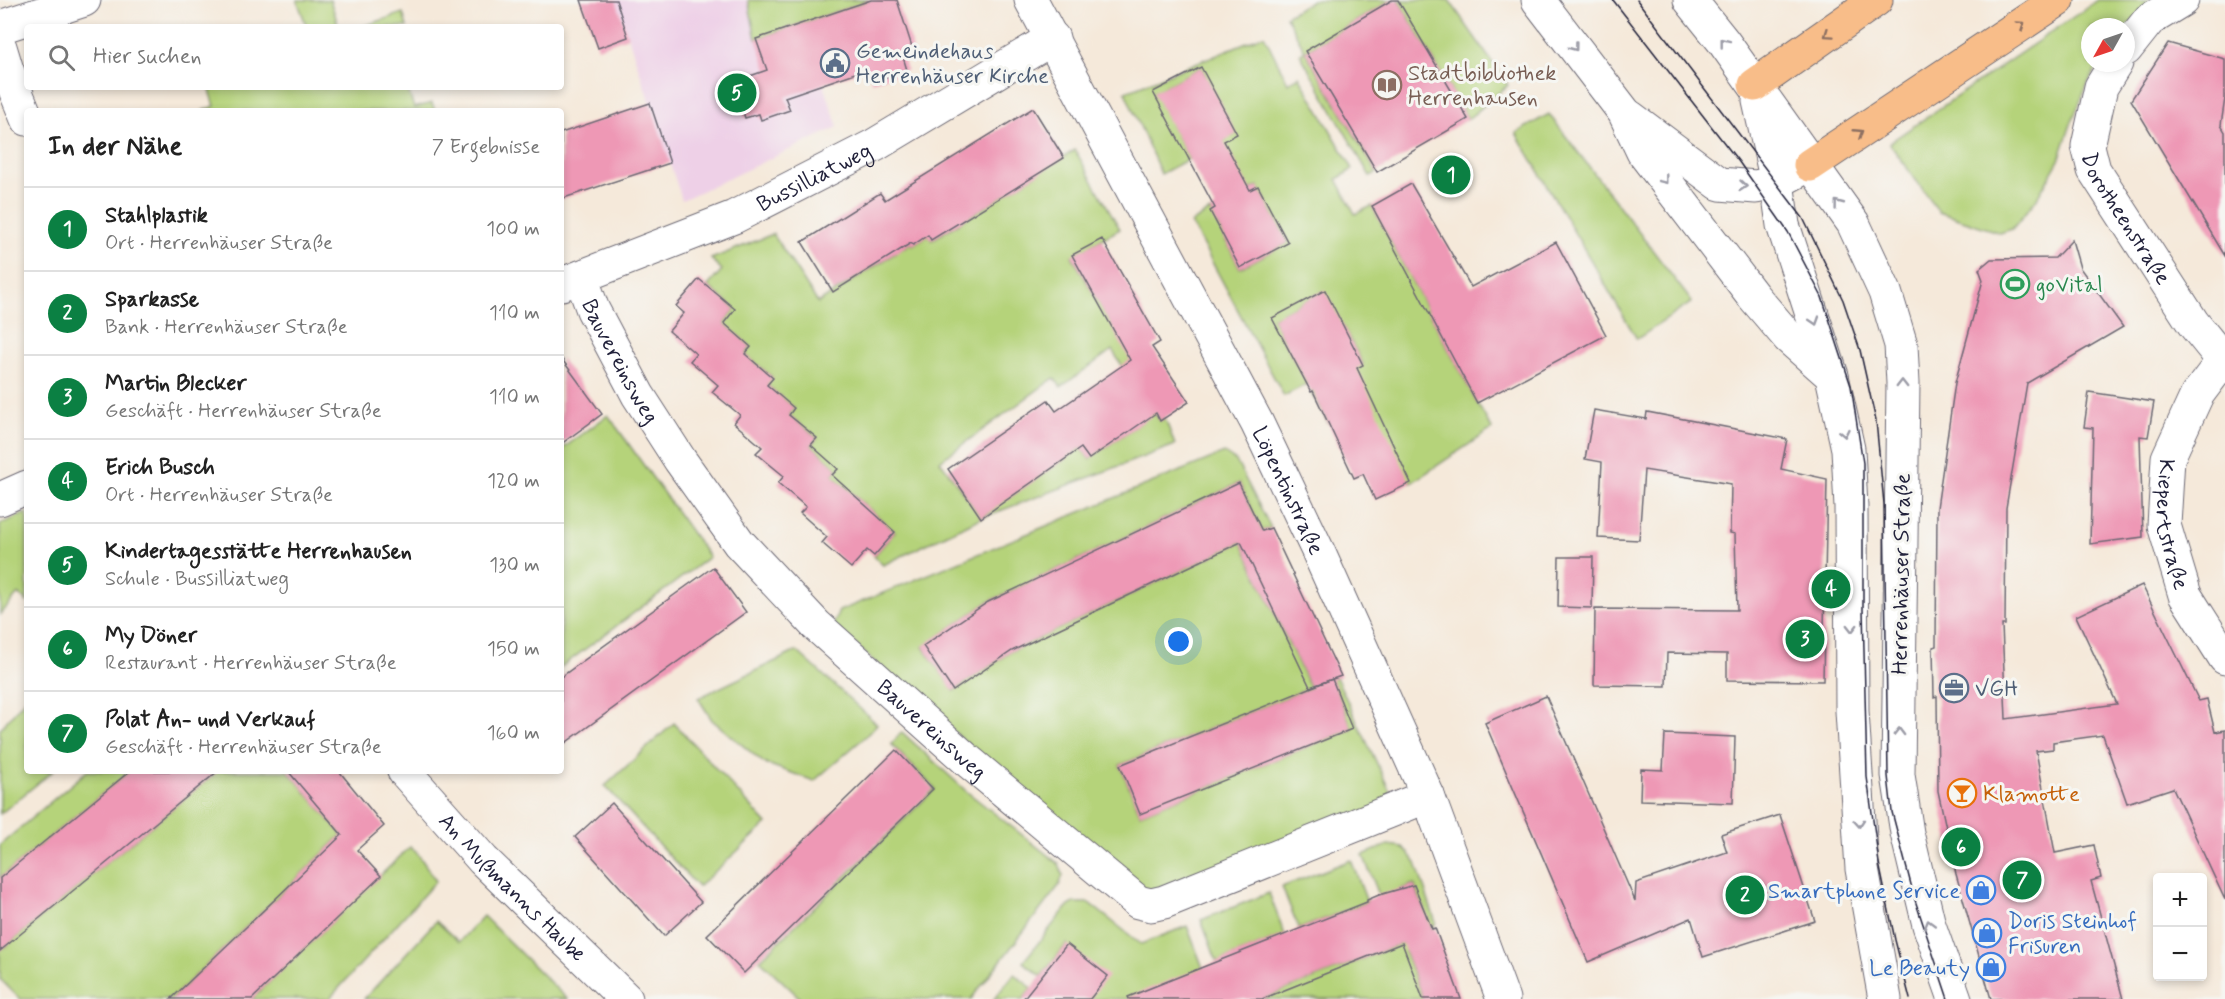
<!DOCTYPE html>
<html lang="de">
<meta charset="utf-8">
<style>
:root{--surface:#fff;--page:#f6f6f6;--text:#222;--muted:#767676;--line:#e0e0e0;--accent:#0b8043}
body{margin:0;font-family:Mynerve,sans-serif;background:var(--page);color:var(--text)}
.controls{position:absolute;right:18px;bottom:18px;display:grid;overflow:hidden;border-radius:6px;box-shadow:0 3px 9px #0003}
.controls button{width:54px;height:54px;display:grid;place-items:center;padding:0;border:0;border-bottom:2px solid var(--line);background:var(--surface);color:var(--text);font:30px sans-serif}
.compass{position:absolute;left:2081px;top:18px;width:54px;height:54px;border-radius:50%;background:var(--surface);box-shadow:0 3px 9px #0003;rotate:230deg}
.you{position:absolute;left:1179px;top:642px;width:21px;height:21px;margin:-15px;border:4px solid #fff;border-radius:50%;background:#1a73e8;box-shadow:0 0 0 9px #1a73e833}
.badge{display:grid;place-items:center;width:39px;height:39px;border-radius:50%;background:var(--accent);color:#fff;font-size:20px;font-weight:700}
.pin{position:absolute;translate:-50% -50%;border:3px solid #fff;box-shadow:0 2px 6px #0006}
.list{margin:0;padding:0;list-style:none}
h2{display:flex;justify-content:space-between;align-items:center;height:78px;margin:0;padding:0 24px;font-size:26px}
h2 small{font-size:20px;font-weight:400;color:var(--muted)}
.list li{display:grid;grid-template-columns:39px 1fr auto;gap:18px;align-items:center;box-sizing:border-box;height:84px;padding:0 24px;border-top:2px solid var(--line)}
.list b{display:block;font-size:22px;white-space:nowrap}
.list p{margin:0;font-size:20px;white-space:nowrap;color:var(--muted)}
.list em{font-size:20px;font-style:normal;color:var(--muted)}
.icon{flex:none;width:33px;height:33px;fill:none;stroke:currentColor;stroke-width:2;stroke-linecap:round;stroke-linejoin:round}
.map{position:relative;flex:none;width:2225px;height:999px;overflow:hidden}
.search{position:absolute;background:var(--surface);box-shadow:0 3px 9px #0003;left:24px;top:24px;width:540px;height:66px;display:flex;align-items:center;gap:15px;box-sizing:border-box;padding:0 21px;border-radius:6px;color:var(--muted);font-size:22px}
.panel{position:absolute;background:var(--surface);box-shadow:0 3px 9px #0003;left:24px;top:108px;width:540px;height:666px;border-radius:6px}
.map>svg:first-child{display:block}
.built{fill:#eed0e7}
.green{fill:#b5d37a;stroke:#6c7a5a;stroke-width:1.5}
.building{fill:#ee98b5}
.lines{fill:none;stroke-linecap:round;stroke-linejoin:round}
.minor-casing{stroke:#6c6873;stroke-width:35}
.highway-casing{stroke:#6c6873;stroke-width:35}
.minor{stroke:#fff;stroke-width:33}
.highway{stroke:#f8bd89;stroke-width:33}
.tram{stroke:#22223b;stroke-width:1.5}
.oneway{stroke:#8d7062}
.oneway2{stroke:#9c9ca7}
.labels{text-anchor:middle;stroke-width:6;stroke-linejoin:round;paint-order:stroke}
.service-label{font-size:22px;fill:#4e5e75;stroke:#f6f6f2;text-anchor:start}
.education-label{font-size:22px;fill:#785e54;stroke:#f6f6f2;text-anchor:start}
.street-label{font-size:22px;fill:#22223b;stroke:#f6f6f2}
.leisure-label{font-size:22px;fill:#27864d;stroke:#f6f6f2;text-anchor:start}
.food-label{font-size:22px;fill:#c56008;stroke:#f6f6f2;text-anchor:start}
.shop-label{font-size:22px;fill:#366cbe;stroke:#f6f6f2;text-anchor:end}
</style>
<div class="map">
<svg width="2225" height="999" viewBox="0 0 2225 999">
<rect width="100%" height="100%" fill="#f6f6f2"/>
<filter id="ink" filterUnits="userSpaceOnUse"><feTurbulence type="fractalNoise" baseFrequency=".0167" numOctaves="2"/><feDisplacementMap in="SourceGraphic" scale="12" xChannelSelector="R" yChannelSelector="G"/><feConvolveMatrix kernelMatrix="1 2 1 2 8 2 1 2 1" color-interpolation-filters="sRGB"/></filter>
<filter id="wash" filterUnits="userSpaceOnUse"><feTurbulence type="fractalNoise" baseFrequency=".008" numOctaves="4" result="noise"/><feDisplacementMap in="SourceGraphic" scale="24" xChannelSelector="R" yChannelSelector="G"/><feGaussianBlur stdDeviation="1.35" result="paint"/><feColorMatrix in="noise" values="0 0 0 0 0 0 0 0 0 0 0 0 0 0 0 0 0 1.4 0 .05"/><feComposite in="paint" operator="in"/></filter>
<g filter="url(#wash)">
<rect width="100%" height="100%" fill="#f5e9da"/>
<path class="built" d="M616,0H748L756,39L803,23L838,127L682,200Z"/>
<g class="green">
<path d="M297,0H330L339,27H307Z"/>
<path d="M748,0H871L756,39Z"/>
<path d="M1312,0H1392L1305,51L1377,173L1370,176L1300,54L1305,51L1286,16Z"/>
<path d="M1398,0H1449L1508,85L1468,119Z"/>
<path d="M2098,0H2158L2126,27H2090V63H2100L2089,81L2072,121L2059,160L2036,200L2012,229L2000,233L1939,212L1889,143Z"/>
<path d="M403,13L407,27H361Z"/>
<path d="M1264,35L1288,83L1299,76L1353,169L1337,179L1355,214L1372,206L1477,403L1492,429L1411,483L1328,423L1311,392L1363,364L1324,291L1272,318L1307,384L1284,396L1191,223L1210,211L1240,268L1288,243L1258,186L1249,190L1223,141L1236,134L1201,67L1154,92L1189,159L1161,174L1125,92Z"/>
<path d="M209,87H407L414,108L432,103L435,111H202L215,106Z"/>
<path d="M1549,114L1692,302L1637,339L1516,133Z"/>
<path d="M1075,150L1120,229L1072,256L1132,361L1123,367L1112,350L1061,387L1054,378L940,461L981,517L1081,448L1089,459L1155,413L1160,421L1165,418L1175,445L981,518L883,565L874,556L895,532L832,475L838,469L811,445L817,438L789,415L794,408L767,385L772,377L745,354L751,347L724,323L735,309L708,286L722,270L711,259L773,234L818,303L911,243L913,245L928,235L932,240Z"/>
<path d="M608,415L709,557L561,667V450Z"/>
<path d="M1224,453L1236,461L1271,528L1262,531L1239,483L988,602L923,647L954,691L1012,651L1241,542L1310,688L1120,765L1140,814L1352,729L1332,679L1336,677L1398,808L1151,905L833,625L839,611Z"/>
<path d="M27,513V602L18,594L0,615V524Z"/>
<path d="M797,651L877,724L866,736L814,781L764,763L712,720L698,698Z"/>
<path d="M27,697V771H53L0,814V729Z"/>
<path d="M674,723L767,824L698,887L605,786Z"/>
<path d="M902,732L966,791L1059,864L1063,875L1059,886L971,999H801L760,960L935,789L891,744Z"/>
<path d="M87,771H130L0,878V845Z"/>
<path d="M218,771H288L342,835L171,999H20L0,979V951Z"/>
<path d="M1388,845L1403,847L1416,863L1436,923L1432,929L1414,884L1382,896L1379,895L1363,855Z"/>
<path d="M410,847L418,854L436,881L329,999H252Z"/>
<path d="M1351,860L1367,902L1299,929L1282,887Z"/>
<path d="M1269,893L1285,935L1217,962L1201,920Z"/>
<path d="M1074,903H1089L1141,944L1187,926L1203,968L1180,999H1090L1067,944L1041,976L1023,962L1066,908Z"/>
<path d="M483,916L567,999H364L436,921L459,942Z"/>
<path d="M1410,940L1405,952L1423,999H1262Z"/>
<path d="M1014,974L1032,988L1023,999H994Z"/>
</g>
<g id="blocks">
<g class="building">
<path d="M581,0H616L628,37L598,48Z"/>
<path d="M871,0H897L914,53L903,57L907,70L872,82L867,69L785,97L790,110L761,120L759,114L745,118L733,82L767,70L756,39Z"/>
<path d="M1392,0H1398L1468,119L1377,172L1305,51Z"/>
<path d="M2168,43L2225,59V98L2221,125L2225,132V256L2131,100Z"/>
<path d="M1201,67L1237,134L1224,141L1250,190L1258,186L1288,243L1240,268L1210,211L1215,208L1153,92Z"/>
<path d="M650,103L670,163L561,199V133Z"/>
<path d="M1033,108L1064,158L931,240L928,235L913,245L911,243L833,292L802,242L880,193L885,200Z"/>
<path d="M1411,184L1471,287L1556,242L1606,335L1477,403L1372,206Z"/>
<path d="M1102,239L1160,342L1152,347L1189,402L1160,421L1156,413L1089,459L1081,448L981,518L948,469L1048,400L1056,411L1130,360L1072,255Z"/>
<path d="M2072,240L2080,268L2123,327L2027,383L2006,508L2005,625H2002L2006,719L2117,704L2076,616L2142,585L2199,701L2207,699L2215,732L2225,730V900L2173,788L2127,803L2103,735L2053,742V749L2036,751L2055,853L2094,845L2101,878L2091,881L2123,999H1991L1956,874L1938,791L1937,696L1934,697L1933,647L1936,646L1937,508L1955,383L1983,280L1979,269L1991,259L2055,258Z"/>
<path d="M699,279L735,309L724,323L751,347L745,354L773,378L767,385L794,408L789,415L817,438L811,445L838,469L832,475L895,532L874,556L867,550L851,568L822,543L827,537L800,513L806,507L778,483L784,476L756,453L762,447L734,423L740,415L712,392L718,385L690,361L696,354L669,331L684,313L676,306Z"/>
<path d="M1325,290L1363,365L1357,368L1411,483L1375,500L1363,474L1354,478L1313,391L1311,392L1272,318Z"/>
<path d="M561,358L602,414L561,444Z"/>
<path d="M2089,392L2154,402L2148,437L2140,436L2143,537L2090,544L2093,428L2084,427Z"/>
<path d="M1594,410L1646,419L1647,412L1787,439L1781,469L1827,479L1823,681L1727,680V654L1667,653L1666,686L1594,685L1595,609L1737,610L1735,534L1730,533L1731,484L1644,470L1639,540L1598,538L1602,462L1585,459Z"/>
<path d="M1239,483L1262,531L1271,528L1341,676L1310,687L1241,542L1012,651L953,691L923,646L988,602Z"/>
<path d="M1559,557H1593L1592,608L1558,607Z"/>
<path d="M713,567L746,612L561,746V677Z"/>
<path d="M1332,679L1352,729L1140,814L1120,765Z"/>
<path d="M1546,696L1635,901L1636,883L1727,852L1721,834L1780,815L1815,921L1703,957L1691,918L1588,962L1485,723Z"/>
<path d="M1665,734L1735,737L1733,803L1640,800L1641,769L1663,770Z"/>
<path d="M896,750L933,789L744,973L707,935Z"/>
<path d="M130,771H218L0,951V878Z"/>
<path d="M288,771H339L384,826L357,850L381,876L252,999H171L342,835Z"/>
<path d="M612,803L701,902L664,936L575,837Z"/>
<path d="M1414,885L1432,929L1435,928L1461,999H1423L1402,943L1262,999H1129L1128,997L1203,967L1367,902V900L1379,895Z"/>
<path d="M1067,944L1108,976L1090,999H1023Z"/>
</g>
</g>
</g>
<g filter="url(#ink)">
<use href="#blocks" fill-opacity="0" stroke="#6c6873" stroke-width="1.5"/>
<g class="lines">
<g class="minor-casing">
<g id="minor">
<path id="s1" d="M1031,0L1257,423L1318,551L1428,796L1503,999"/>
<path d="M1538,0L1624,112L1643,152L1754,297L1789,338L1832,376"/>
<path d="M1690,0L1723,41L1853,223L1885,292L1901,345L1903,383L1898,775L1907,833L1929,925L1955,999"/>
<path d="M0,27L84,0"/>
<path d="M0,47L7,70L27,119"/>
<path d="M2126,49L2149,20L2182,0"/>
<path id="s2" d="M2116,63L2101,87L2088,146L2094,170L2193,323L2223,360"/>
<path d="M1759,101L1777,182L1783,225L1832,376L1848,449L1851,507L1852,711L1862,869L1885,999"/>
<path d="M1630,117L1720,184L1756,187L1777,182L1796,172"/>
<path id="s3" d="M581,277L593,310L638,395L680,460L739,543L816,625L967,760L1138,902L1151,905L1164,902L1428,796"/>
<path id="s4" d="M562,284L734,217L875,145L1053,38"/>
<path id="s5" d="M2225,358L2197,395L2168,458L2164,525L2185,595L2225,658"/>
<path d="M0,499L27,487"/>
<path id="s6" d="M404,771L483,860L626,999"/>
</g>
</g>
<g class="highway-casing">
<g id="highway">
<path d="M1755,85L1876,0"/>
<path d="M1810,165L2058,0"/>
</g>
</g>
<use href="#minor" class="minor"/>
<use href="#highway" class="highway"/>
<g class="tram">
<path d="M1613,0L1739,162L1788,232L1822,297L1851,386L1863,463V609L1867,777L1879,863L1895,940L1910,999"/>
<path d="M1637,0L1803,218L1843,300L1860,350L1876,421L1884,504L1888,776L1892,812L1915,900L1948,999"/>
</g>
</g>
<defs><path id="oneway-chevron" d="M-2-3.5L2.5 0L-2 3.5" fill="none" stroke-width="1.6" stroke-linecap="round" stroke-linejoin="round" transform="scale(1.5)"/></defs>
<g class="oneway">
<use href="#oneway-chevron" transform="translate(2021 25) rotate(-34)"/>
<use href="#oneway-chevron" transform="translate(1828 34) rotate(145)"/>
<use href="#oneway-chevron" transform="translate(1859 133) rotate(-33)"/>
</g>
<g class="oneway2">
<use href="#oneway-chevron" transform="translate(1724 42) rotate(-128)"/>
<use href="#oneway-chevron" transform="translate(1574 47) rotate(53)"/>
<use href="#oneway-chevron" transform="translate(1664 180) rotate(52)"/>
<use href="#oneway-chevron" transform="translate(1743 186) rotate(5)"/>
<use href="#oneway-chevron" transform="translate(1838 204) rotate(-127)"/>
<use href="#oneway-chevron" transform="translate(1815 321) rotate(72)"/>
<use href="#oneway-chevron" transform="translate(1902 384) rotate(-90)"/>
<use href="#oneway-chevron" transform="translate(1844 433) rotate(78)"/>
<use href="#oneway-chevron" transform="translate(1852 628) rotate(90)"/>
<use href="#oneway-chevron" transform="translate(1899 732) rotate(-89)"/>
<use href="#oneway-chevron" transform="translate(1859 823) rotate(86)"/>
<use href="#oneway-chevron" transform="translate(1929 924) rotate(-106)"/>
</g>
</g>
<defs>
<g id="civic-ring" transform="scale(1.5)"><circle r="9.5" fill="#f6f6f2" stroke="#5c6f8a" stroke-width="1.5"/><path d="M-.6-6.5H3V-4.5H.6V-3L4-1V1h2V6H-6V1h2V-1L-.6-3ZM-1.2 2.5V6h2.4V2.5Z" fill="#5c6f8a"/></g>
<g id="library-ring" transform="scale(1.5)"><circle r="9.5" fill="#f6f6f2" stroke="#8d6e63" stroke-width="1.5"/><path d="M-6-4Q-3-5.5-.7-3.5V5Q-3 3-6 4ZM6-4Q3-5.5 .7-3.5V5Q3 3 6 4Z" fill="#8d6e63"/></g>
<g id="stadium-ring" transform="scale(1.5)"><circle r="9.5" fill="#f6f6f2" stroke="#2e9e5b" stroke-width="1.5"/><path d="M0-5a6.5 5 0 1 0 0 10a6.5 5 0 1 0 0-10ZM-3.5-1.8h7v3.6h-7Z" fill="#2e9e5b"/></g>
<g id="office-ring" transform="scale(1.5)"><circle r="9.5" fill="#f6f6f2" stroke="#5c6f8a" stroke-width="1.5"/><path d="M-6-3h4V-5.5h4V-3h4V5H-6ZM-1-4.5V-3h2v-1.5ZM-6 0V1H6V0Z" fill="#5c6f8a"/></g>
<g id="bar-ring" transform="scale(1.5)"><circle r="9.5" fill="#f6f6f2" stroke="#e8710a" stroke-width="1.5"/><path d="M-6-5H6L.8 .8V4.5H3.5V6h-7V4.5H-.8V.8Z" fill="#e8710a"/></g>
<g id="shop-ring" transform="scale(1.5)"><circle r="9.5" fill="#f6f6f2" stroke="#3f7fe0" stroke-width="1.5"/><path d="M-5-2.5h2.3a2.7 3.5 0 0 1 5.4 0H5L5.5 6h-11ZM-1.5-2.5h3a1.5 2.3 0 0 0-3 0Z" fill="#3f7fe0"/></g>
</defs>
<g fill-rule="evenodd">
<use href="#civic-ring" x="835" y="63"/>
<use href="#library-ring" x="1387" y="85"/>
<use href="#stadium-ring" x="2015" y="284"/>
<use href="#office-ring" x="1954" y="688"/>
<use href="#bar-ring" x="1962" y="793"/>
<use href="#shop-ring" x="1981" y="890"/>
<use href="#shop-ring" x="1987" y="933"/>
<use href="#shop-ring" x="1991" y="967"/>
</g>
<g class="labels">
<g class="service-label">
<text x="856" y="58">Gemeindehaus<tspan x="856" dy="25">Herrenhäuser Kirche</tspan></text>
<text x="1975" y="696">VGH</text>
</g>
<g class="education-label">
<text x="1408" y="80">Stadtbibliothek<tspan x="1408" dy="25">Herrenhausen</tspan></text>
</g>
<g class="street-label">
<text dy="8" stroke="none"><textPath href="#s4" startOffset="274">Bussilliatweg</textPath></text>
<text dy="8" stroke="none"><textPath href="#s2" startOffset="171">Dorotheenstraße</textPath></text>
<text dy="8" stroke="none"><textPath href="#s3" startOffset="93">Bauvereinsweg</textPath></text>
<text dy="8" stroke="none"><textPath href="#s1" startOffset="554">Löpentinstraße</textPath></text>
<text dy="8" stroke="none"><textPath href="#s5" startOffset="183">Kiepertstraße</textPath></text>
<text transform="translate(1900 574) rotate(-89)" y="8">Herrenhäuser Straße</text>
<text dy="8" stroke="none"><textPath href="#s3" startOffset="579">Bauvereinsweg</textPath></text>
<text dy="8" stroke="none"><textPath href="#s6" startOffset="159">An Mußmanns Haube</textPath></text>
</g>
<g class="leisure-label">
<text x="2036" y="292">goVital</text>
</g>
<g class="food-label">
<text x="1983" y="801">Klamotte</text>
</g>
<g class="shop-label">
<text x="1960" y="898">Smartphone Service</text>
<text x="2008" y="928" text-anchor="start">Doris Steinhof<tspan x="2008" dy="25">Frisuren</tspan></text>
<text x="1970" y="975">Le Beauty</text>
</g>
</g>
</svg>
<div class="controls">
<button>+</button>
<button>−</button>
</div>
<svg class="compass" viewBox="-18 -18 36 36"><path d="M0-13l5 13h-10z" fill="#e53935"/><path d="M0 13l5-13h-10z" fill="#767676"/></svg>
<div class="you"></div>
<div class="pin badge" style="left:1451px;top:175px">1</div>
<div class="pin badge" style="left:1745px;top:895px">2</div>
<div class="pin badge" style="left:1805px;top:639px">3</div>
<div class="pin badge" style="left:1831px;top:589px">4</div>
<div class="pin badge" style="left:737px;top:93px">5</div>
<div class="pin badge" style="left:1961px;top:847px">6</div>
<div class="pin badge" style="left:2022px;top:880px">7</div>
<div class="search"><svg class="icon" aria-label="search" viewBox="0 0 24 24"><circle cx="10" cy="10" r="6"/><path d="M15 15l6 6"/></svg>Hier suchen</div>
<section class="panel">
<h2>In der Nähe<small>7 Ergebnisse</small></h2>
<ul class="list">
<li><span class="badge">1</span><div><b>Stahlplastik</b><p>Ort · Herrenhäuser Straße</p></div><em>100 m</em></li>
<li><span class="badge">2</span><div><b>Sparkasse</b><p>Bank · Herrenhäuser Straße</p></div><em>110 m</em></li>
<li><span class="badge">3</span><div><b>Martin Blecker</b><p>Geschäft · Herrenhäuser Straße</p></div><em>110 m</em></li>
<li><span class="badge">4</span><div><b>Erich Busch</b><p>Ort · Herrenhäuser Straße</p></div><em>120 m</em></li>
<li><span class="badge">5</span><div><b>Kindertagesstätte Herrenhausen</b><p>Schule · Bussilliatweg</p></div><em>130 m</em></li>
<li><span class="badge">6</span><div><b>My Döner</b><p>Restaurant · Herrenhäuser Straße</p></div><em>150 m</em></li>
<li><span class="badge">7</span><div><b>Polat An- und Verkauf</b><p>Geschäft · Herrenhäuser Straße</p></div><em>160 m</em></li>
</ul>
</section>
</div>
